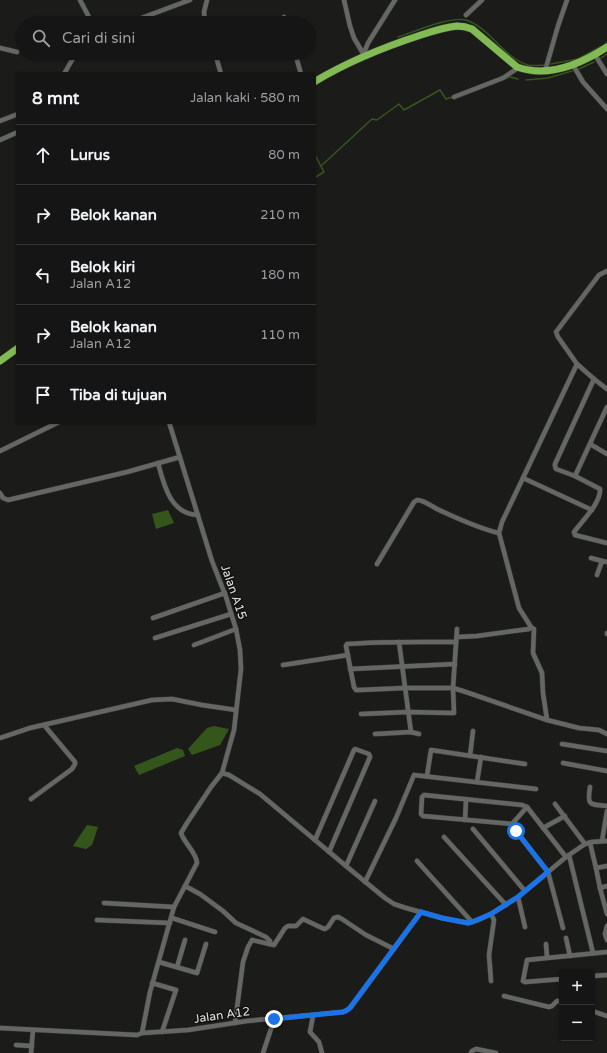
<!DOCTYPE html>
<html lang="id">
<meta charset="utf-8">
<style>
:root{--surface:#141514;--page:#1d1e1d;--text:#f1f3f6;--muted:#9d9fa0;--line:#333434}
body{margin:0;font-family:"Varela Round",sans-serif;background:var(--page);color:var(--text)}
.controls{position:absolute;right:12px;bottom:12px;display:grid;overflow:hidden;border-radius:4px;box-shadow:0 1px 3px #0004}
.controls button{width:36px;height:36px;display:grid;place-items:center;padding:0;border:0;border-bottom:1px solid var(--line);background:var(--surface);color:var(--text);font:20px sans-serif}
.stop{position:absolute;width:12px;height:12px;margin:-9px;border:3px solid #1a73e8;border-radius:50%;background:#fff}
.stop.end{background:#1a73e8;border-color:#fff;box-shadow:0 1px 4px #0008}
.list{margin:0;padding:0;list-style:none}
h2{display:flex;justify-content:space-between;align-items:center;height:52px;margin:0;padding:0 16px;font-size:17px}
h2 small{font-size:13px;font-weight:400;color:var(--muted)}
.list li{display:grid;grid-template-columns:26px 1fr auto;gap:12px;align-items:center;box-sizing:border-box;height:60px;padding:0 16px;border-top:1px solid var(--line)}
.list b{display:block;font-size:15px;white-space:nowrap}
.list p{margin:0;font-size:13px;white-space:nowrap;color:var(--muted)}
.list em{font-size:13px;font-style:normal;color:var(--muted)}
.icon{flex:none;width:22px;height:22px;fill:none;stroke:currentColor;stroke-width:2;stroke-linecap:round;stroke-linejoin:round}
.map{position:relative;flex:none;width:607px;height:1053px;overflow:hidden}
.search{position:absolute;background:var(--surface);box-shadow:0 1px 3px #0004;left:16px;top:16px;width:300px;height:44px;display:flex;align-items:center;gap:10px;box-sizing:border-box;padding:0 14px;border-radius:22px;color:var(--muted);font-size:15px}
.panel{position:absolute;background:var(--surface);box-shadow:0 1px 3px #0004;left:16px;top:72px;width:300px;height:352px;border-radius:4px}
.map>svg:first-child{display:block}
.water{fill:#35561b}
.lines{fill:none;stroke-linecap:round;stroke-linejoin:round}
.stream{stroke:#35561b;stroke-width:1.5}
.minor-casing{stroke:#363735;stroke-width:5.5}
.trunk-casing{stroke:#363735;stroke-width:8}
.minor{stroke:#656764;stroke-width:4.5}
.trunk{stroke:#82bb54;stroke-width:7}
.route{stroke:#1a73e8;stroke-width:5}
.labels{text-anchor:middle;stroke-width:3;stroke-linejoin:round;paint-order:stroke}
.street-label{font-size:12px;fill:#e1e3e1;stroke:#121311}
</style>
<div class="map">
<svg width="607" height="1053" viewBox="0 0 607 1053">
<rect width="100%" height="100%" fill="#1b1c1a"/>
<g class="water">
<path d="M168,510L174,523L156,529L152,514Z"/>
<path d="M214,726L229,729L220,745L192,755L188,749L207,728Z"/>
<path d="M177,748L183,750L185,756L139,775L134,766Z"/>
<path d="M87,825L98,827L92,845L86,849L73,846Z"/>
</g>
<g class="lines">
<g class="stream">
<path d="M398,37C414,32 451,16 466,20C489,27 505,59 528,65C533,66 540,65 546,65"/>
<path d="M601,58L607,54"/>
<path d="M551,64L578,59L602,46L607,43"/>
<path d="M579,69L594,62"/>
<path d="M505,79L510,77L518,79"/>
<path d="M526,80L548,78L572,71"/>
<path d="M314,153L324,172L314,178"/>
<path d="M321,166L372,119L377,120L399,104L404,110L440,90L446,99L452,97"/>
</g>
<g class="minor-casing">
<g id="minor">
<path d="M80,0L92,23"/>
<path d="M344,0L350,26L354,38L364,55"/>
<path d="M466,15L482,0"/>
<path d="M284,17L286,23"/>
<path d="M50,19L60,23"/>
<path d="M128,23L190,0"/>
<path d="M205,23L204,12L207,0"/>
<path d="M0,48L17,52"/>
<path d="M215,53L221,74"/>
<path d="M295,53L301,74"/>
<path d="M364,53L368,43L395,0"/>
<path d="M595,55L607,74"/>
<path d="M573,65L583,82L607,109"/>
<path d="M545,71L558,26L567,0"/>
<path d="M64,74L76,53"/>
<path d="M454,97L503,78L515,70L517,67"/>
<path d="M0,121L18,114"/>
<path d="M0,140L18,132"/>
<path d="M607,271L599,275L556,332L558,337L577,364L594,379L555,464V466L556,469L575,476L600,489C601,503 582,521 574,532L575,535L607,543"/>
<path d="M577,364L523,478L592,510"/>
<path d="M594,379L607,389"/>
<path d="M590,444L607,454"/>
<path d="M0,451L59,422"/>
<path d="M158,463C164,485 170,514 198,515"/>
<path d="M575,476L607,407"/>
<path d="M523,478L502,522L499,533L519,608L531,627"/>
<path d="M0,493L3,498L8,500L127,472L180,457"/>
<path d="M591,558L602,561"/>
<path d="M377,564L414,502L417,500C424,500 431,506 437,509C457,518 477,528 499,533"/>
<path d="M597,575L602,561L607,562"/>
<path d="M153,618L225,593"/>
<path d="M607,633V634"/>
<path d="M457,637L477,636L529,629L531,627L534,629L533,653L542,673L543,693L547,720"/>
<path d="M155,638L231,614"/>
<path d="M399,642L411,732"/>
<path d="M456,642C420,642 384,641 347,644L346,646L354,687L356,690H359L405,688H453L463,691L547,720L579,728L599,730L607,734"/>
<path d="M194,645L236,629"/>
<path d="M283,665L348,655"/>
<path d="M350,669L455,664"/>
<path d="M361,714L408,712L452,713H454L453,688L457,629"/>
<path d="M375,734L411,732L419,734"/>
<path d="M0,738L30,728L152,700L172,699L202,705L236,710"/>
<path d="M562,744L607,751"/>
<path d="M470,756L473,731"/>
<path d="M563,763L607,771"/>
<path d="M222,773L229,775L260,794L346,866L385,898L394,904L406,908L442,918L468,923L478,920L491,914L518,897L566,857L585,844L592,842L607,841"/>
<path d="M427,776L431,750L525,764"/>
<path d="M477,782L481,757"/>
<path d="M590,787C587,806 589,804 607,806"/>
<path d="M31,799L72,769L75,764V762L44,725"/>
<path d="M555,804L585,844"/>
<path d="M465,820L466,800"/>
<path d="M512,824L527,807"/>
<path d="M543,828L565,816"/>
<path d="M473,829L525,891"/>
<path d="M444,837L506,905"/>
<path d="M315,840L354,750L355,749L369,754L370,757L329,852"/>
<path d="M602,841L607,811"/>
<path d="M590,843L596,868L607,866"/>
<path d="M569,855L593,953"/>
<path d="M417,861L472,922"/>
<path d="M346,866L375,801"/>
<path d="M596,868L600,888L607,886"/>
<path d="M365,882L396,818L414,775L536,789"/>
<path d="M185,886L200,894L223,911L236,923L266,937L270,941V943L269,944"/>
<path d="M600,888L607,914"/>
<path d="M518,897L525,927"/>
<path d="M104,903L174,907"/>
<path d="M172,918L215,932"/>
<path d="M97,920L170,923"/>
<path d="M607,926L605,934L607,940"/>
<path d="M563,928L548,872L516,831L512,824L423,816L421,814L422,797L424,795L522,805L527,807L566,857"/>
<path d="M566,938L570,956"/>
<path d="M546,944L547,957"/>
<path d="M159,962L197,973L206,944"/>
<path d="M177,967L185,940"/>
<path d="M592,976L607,975"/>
<path d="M562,979L525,982L523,981L527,960L607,952"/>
<path d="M491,981L489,955L494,920L491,914"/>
<path d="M152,983L176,990L162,1032"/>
<path d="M504,996L549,1007L552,1006L557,1001H562"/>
<path d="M592,1011L607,1016"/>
<path d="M313,1016L310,1032L319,1042L322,1053"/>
<path d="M235,1023L243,962L248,947L252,940L274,945L285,928L288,926H296L303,919L322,928L325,929L328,927L334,918L338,917L342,919L366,935L394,949"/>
<path d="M0,1028L137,1035L142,1033L188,1030L247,1021L343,1012L346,1011L351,1007L421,912"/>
<path d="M142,1033L150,992L174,907L197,863C197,853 184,843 181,833L187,823L211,787L222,773L234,730L241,669L240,650L236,629L226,597L212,561L169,422"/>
<path d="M16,1045L32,1046"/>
<path d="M31,1053L33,1030"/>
<path d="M263,1053L273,1023L274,1019"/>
<path d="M471,1053L472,1051L476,1049L496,1053"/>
</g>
</g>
<g class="trunk-casing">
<g id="trunk">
<path d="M314,82C347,62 384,47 421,35C433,31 445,27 457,26C462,26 467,27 472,29L517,67C548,78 581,64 607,47"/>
<path d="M0,361L18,348"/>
</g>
</g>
<use href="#minor" class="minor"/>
<use href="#trunk" class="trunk"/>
</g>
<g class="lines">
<path class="route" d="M274,1019L343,1012L349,1009L421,912L442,918L468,923L472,922L491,914L518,897L548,872L516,831"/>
</g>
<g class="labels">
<g class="street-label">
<text transform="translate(234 592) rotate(71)" y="4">Jalan A15</text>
<text transform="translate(222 1015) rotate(-8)" y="4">Jalan A12</text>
</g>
</g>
</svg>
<div class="controls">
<button>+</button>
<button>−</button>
</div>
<div class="stop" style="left:516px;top:831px"></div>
<div class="stop end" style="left:274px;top:1019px"></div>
<div class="search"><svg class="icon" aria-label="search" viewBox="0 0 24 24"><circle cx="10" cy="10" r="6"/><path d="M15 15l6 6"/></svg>Cari di sini</div>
<section class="panel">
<h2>8 mnt<small>Jalan kaki · 580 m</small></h2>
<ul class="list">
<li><svg class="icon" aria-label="ahead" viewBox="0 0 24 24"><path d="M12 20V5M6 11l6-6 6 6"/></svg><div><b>Lurus</b></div><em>80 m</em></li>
<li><svg class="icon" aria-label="right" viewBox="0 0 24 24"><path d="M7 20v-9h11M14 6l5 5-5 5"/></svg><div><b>Belok kanan</b></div><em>210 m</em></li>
<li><svg class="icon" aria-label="left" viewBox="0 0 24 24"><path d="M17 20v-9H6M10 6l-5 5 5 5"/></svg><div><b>Belok kiri</b><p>Jalan A12</p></div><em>180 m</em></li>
<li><svg class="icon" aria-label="right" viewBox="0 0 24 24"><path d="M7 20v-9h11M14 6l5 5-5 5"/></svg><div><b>Belok kanan</b><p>Jalan A12</p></div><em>110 m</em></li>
<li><svg class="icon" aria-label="arrive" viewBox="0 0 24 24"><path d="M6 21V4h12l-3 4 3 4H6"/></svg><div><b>Tiba di tujuan</b></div></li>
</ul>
</section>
</div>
